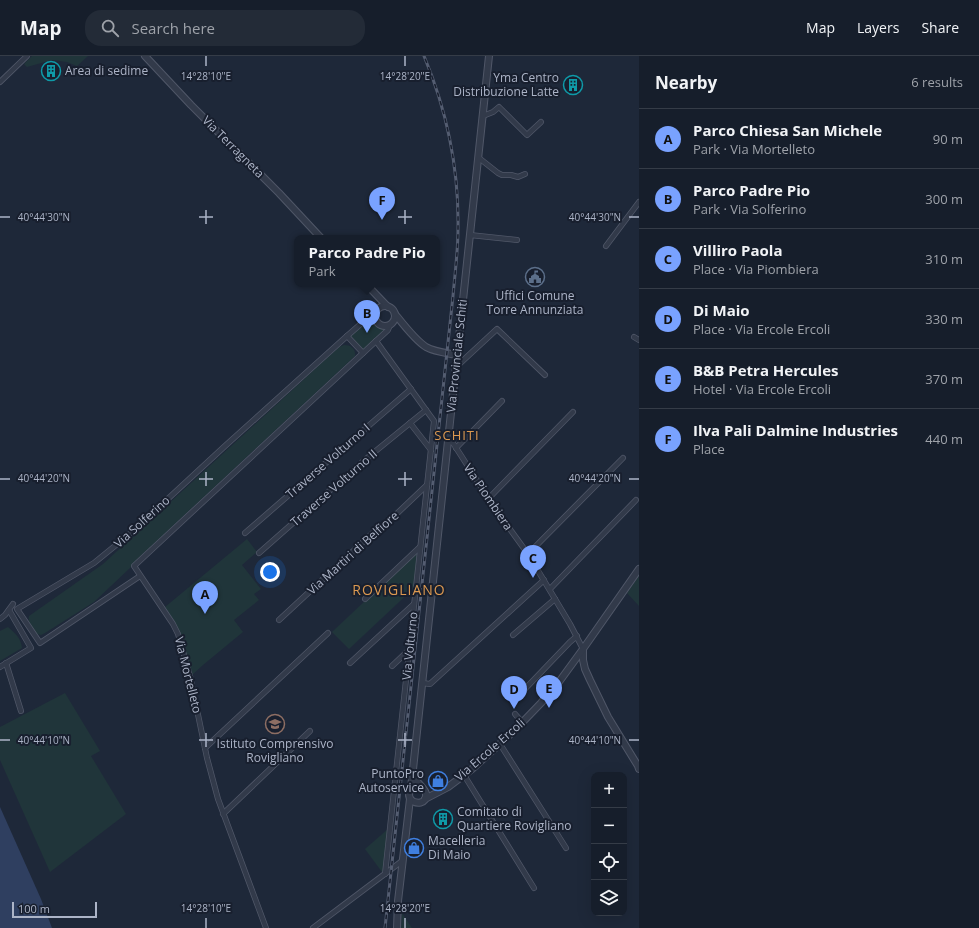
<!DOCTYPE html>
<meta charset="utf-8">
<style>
:root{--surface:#161e2b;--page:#232b37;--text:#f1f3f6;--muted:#9ea2a9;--line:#353c47;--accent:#79a2ff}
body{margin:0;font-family:"Open Sans",sans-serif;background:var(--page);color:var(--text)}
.controls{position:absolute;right:12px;bottom:12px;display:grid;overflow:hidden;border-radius:8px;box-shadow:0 4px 16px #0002}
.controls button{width:36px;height:36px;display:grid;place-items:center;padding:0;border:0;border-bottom:1px solid var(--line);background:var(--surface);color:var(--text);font:20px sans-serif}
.scale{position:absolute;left:12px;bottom:10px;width:85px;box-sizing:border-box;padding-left:4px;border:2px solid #acb4c7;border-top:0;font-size:11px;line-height:14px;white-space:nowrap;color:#acb4c7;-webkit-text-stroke:3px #181f2e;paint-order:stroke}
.you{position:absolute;left:270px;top:516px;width:14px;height:14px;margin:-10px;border:3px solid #fff;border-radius:50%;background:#1a73e8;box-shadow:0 0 0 6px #1a73e833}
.badge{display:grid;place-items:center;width:26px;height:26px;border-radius:50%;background:var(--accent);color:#111;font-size:13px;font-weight:700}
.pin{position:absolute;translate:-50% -33px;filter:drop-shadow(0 1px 2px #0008)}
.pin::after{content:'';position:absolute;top:21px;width:14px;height:12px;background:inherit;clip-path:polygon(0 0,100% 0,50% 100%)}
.popup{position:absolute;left:294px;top:179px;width:146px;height:52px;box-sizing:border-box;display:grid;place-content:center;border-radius:8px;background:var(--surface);filter:drop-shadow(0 1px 3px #0005);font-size:13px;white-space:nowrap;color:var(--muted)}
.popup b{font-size:15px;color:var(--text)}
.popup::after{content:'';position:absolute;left:50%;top:100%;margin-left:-8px;border:8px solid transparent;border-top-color:var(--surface)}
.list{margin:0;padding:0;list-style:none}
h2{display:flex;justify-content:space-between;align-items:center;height:52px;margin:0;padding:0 16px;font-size:17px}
h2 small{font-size:13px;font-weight:400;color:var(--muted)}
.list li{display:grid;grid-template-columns:26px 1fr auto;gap:12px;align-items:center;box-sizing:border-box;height:60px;padding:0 16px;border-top:1px solid var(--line)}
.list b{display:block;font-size:15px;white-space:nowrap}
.list p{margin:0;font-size:13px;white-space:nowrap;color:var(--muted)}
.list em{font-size:13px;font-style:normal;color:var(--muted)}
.icon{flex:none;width:22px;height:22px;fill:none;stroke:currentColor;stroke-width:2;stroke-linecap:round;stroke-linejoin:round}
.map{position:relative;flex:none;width:639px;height:872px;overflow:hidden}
header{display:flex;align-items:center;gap:24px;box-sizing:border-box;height:56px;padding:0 20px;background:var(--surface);border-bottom:1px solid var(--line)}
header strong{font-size:19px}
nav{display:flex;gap:22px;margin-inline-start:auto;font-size:14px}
.search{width:280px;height:36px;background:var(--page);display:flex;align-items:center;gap:10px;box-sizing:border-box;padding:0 14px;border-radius:16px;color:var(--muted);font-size:15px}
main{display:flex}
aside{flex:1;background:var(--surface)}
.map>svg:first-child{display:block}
.green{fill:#20353a}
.water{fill:#2f3f60}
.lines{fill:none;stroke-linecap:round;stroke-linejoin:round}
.minor-casing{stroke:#505768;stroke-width:6}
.tertiary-casing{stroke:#505768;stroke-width:8}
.minor{stroke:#323a4a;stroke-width:4.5}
.tertiary{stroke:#323a4a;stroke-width:6}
.rail-casing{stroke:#545d71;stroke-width:3}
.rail{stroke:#181f2e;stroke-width:1.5;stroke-dasharray:4.5;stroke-linecap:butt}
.ticks{fill:none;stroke:#acb4c7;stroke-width:1.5}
.labels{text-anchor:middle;stroke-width:4;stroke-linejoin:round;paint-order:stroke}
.poi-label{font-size:12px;fill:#acb4c7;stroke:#181f2e;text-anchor:start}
.street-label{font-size:12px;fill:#acb4c7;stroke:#181f2e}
.neighbourhood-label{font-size:13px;letter-spacing:1px;fill:#dc9951;stroke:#181f2e}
.quarter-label{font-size:14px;letter-spacing:1px;fill:#dc9951;stroke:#181f2e}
.ticks-label{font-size:10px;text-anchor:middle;fill:#acb4c7;stroke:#181f2e;stroke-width:4;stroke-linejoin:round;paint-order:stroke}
</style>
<header>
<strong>Map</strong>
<div class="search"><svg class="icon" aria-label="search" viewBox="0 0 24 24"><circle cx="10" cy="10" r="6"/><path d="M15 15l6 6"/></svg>Search here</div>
<nav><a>Map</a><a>Layers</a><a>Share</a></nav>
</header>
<main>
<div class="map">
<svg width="639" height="872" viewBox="0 0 639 872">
<rect width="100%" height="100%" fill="#1e2839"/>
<g class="green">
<path d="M32,0H88L77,10L67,6L52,4L27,11L24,8Z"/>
<path d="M375,257C373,268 380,271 390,269L363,297L347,280Z"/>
<path d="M344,289C351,289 356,293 355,300L133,507L130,512L94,546L45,577L41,579L37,578C33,573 27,567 29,560L103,508L339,291Z"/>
<path d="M247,483L257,496L242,509L261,533L254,538L259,544L234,564L243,576L203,609L191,620L182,582L177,570L165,551Z"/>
<path d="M418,495L414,532L349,593L332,576Z"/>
<path d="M639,520V550L627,537Z"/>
<path d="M8,571C15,577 21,582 22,592L0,605V575Z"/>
<path d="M65,637L100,695L91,700L126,758L50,816L0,704V671Z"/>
<path d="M388,773L384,812L382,816L365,793Z"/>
<path d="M402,857L412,872H401Z"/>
</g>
<path class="water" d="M0,751L41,843L52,872H0Z"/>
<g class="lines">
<g class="minor-casing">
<g id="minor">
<path d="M0,26L27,0"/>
<path d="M483,60L493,56L499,51L527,79L541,66"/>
<path d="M479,102L498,117L502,119H511L518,121L525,118"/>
<path d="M470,179L517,184"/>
<path d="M606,190L639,146"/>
<path d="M347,280L363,297"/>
<path d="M634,281L639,284"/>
<path d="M376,285L434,365C417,516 402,667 385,818"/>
<path d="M456,311L497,273L545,319"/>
<path d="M410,367L426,354"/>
<path d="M448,384L453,387L496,454L528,498L570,568L583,593"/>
<path d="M456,392L502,345"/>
<path d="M489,442L573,356"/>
<path d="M245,477L411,333"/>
<path d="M259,497L361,407L410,367L431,394"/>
<path d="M528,498L623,402"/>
<path d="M140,520L40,587L17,553L94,507L132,476L225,390L347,280L371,259L375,257"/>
<path d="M550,533L636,444"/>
<path d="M365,543L420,491"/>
<path d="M0,563L5,559L13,548"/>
<path d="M279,564L377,473L388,466L427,429"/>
<path d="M513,579L555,543"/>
<path d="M6,607L21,655"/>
<path d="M350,607L414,548"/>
<path d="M392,610L410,593"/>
<path d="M0,611L31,592L9,554"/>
<path d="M422,627L430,628L544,524"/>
<path d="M523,635L570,586L577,580"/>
<path d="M515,658L522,666"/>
<path d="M500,688L566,792"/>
<path d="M205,692L328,577"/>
<path d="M464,719L534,832"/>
<path d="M223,758L310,675"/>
<path d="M266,872L218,743L207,702L190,620L178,578L173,568L134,510L376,285L388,274L390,269"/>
<path d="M313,872L402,805"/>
</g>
</g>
<g class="tertiary-casing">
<g id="tertiary">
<path d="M145,0L191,49L279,137L321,182"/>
<path d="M366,228L388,251"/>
<circle cx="385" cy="260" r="10"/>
<path d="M395,258C403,268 415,284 426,291C435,296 447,297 457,299"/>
<path d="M583,593V604L585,613L590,624L608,661L638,710L639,713"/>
<path d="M413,720C416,726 426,733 426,738C427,748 416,749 410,743C408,738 409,734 413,731L420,730"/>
<path d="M411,732L489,0"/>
<path d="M425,743L448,731L472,713L514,675L541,647L556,630L583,593L639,513"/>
<path d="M397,872L398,845L410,743"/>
</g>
</g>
<use href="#minor" class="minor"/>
<use href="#tertiary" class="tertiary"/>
<g class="rail-casing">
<path id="rail" d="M385,872L453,240C455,217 458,195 458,173C459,113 447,55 424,0"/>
</g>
<use href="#rail" class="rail"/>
</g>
<path class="ticks" d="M206,0V10M405,0V10M206,154V168M405,154V168M0,161H10M199,161H213M398,161H412M629,161H639M206,416V430M405,416V430M0,423H10M199,423H213M398,423H412M629,423H639M206,677V691M405,677V691M0,684H10M199,684H213M398,684H412M629,684H639M206,862V872M405,862V872"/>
<defs>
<g id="building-ring" transform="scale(1)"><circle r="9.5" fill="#181f2e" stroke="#0f9aa8" stroke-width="1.5"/><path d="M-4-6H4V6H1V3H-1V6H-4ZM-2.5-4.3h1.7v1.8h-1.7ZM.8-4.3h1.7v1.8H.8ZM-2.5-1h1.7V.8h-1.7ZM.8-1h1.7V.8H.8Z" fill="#0f9aa8"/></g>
<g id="civic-ring" transform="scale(1)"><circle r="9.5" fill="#181f2e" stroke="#5c6f8a" stroke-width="1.5"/><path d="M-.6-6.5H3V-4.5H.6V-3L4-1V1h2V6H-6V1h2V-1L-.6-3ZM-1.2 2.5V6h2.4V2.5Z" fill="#5c6f8a"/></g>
<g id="school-ring" transform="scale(1)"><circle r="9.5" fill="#181f2e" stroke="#8d6e63" stroke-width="1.5"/><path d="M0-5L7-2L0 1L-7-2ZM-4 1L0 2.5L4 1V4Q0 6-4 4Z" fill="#8d6e63"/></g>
<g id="shop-ring" transform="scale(1)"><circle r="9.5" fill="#181f2e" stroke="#3f7fe0" stroke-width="1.5"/><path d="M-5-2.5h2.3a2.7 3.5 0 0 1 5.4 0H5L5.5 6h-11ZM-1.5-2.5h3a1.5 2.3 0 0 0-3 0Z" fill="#3f7fe0"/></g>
</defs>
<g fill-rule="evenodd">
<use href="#building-ring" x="51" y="15"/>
<use href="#building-ring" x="573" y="29"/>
<use href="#civic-ring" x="535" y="221"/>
<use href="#school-ring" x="275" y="668"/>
<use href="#shop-ring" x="438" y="725"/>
<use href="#building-ring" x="443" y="763"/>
<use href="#shop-ring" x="414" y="792"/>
</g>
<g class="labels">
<g class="poi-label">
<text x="65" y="19">Area di sedime</text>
<text x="559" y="26" text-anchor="end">Yma Centro<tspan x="559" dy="14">Distribuzione Latte</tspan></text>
<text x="535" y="244" text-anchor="middle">Uffici Comune<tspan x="535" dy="14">Torre Annunziata</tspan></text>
<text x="275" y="692" text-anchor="middle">Istituto Comprensivo<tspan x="275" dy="14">Rovigliano</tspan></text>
<text x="424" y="722" text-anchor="end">PuntoPro<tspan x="424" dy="14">Autoservice</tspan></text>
<text x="457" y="760">Comitato di<tspan x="457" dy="14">Quartiere Rovigliano</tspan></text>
<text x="428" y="789">Macelleria<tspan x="428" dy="14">Di Maio</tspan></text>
</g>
<g class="street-label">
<text transform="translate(233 91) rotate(45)" y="4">Via Terragneta</text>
<text transform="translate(457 300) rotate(-84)" y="4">Via Provinciale Schiti</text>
<text transform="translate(328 405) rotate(-41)" y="4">Traverse Volturno I</text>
<text transform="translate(334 432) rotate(-41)" y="4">Traverse Volturno II</text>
<text transform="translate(488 441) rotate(56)" y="4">Via Piombiera</text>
<text transform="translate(142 466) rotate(-42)" y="4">Via Solferino</text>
<text transform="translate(353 497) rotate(-42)" y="4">Via Martiri di Belfiore</text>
<text transform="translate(410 590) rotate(-84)" y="4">Via Volturno</text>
<text transform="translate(188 619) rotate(76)" y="4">Via Mortelleto</text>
<text transform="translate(490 694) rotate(-41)" y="4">Via Ercole Ercoli</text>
</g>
<g class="neighbourhood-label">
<text x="457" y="384">SCHITI</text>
</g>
<g class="quarter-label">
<text x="399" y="539">ROVIGLIANO</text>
</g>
</g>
<g class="ticks-label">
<text x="206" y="24">14°28'10"E</text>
<text x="405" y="24">14°28'20"E</text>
<text x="44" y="165">40°44'30"N</text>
<text x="595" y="165">40°44'30"N</text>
<text x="44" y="426">40°44'20"N</text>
<text x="595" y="426">40°44'20"N</text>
<text x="44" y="688">40°44'10"N</text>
<text x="595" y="688">40°44'10"N</text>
<text x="206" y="856">14°28'10"E</text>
<text x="405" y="856">14°28'20"E</text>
</g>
</svg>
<div class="controls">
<button>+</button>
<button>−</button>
<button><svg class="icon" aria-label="locate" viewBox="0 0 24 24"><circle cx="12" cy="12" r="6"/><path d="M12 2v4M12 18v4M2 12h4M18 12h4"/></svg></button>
<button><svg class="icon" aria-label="layers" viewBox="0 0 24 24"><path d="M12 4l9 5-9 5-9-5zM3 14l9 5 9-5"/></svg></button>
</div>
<div class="scale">100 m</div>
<div class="you"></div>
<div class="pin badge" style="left:205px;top:558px">A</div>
<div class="pin badge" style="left:367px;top:277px">B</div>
<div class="popup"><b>Parco Padre Pio</b>Park</div>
<div class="pin badge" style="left:533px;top:522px">C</div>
<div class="pin badge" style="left:514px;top:653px">D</div>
<div class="pin badge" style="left:549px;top:652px">E</div>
<div class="pin badge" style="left:382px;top:164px">F</div>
</div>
<aside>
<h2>Nearby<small>6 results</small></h2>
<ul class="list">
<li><span class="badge">A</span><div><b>Parco Chiesa San Michele</b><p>Park · Via Mortelleto</p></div><em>90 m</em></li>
<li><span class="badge">B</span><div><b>Parco Padre Pio</b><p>Park · Via Solferino</p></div><em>300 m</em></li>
<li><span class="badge">C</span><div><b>Villiro Paola</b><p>Place · Via Piombiera</p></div><em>310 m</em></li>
<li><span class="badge">D</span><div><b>Di Maio</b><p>Place · Via Ercole Ercoli</p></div><em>330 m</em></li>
<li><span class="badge">E</span><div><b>B&amp;B Petra Hercules</b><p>Hotel · Via Ercole Ercoli</p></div><em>370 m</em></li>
<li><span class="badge">F</span><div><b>Ilva Pali Dalmine Industries</b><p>Place</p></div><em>440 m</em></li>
</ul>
</aside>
</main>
